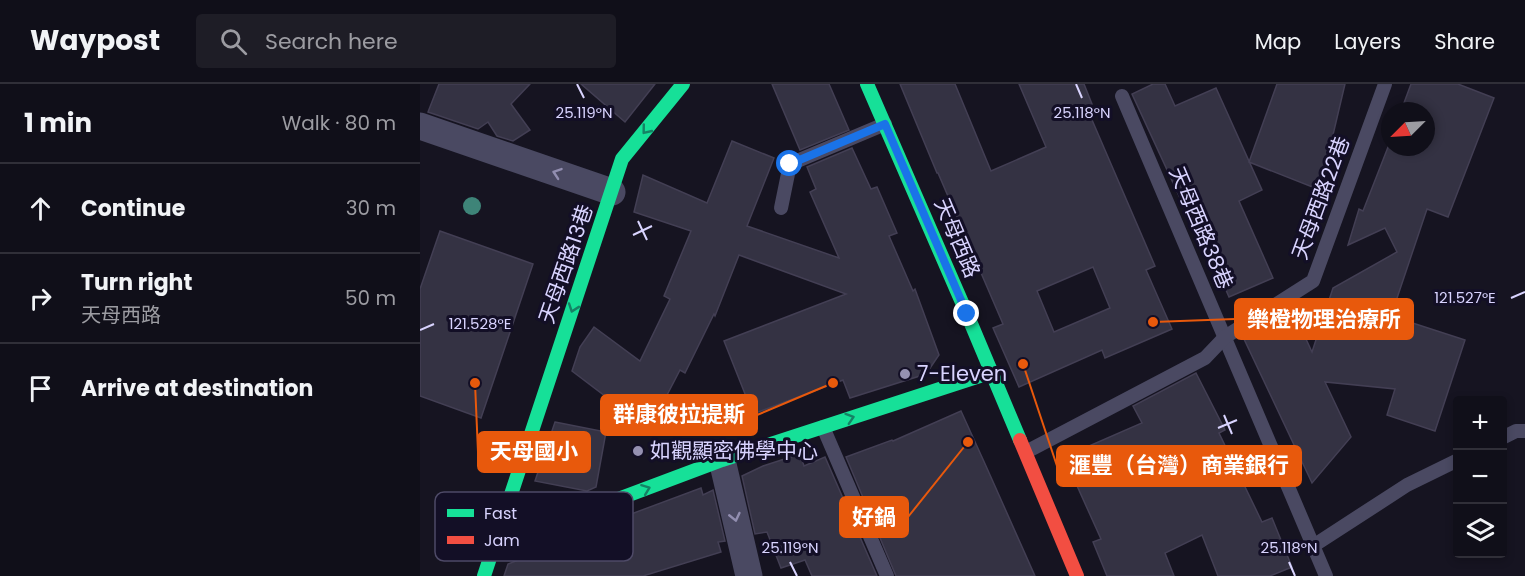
<!DOCTYPE html>
<meta charset="utf-8">
<style>
:root{--surface:#100f19;--page:#1e1d26;--text:#f1f3f6;--muted:#9c9ca2;--line:#302f38}
body{margin:0;font-family:Poppins,"Noto Sans TC",sans-serif;background:var(--page);color:var(--text)}
.controls{position:absolute;right:18px;bottom:18px;display:grid;overflow:hidden;border-radius:6px;box-shadow:0 3px 9px #0003}
.controls button{width:54px;height:54px;display:grid;place-items:center;padding:0;border:0;border-bottom:2px solid var(--line);background:var(--surface);color:var(--text);font:30px sans-serif}
.compass{position:absolute;left:961px;top:18px;width:54px;height:54px;border-radius:50%;background:var(--surface);box-shadow:0 3px 9px #0003;rotate:246deg}
.stop{position:absolute;width:18px;height:18px;margin:-14px;border:4px solid #1a73e8;border-radius:50%;background:#fff}
.stop.end{background:#1a73e8;border-color:#fff;box-shadow:0 2px 6px #0008}
.list{margin:0;padding:0;list-style:none}
h2{display:flex;justify-content:space-between;align-items:center;height:78px;margin:0;padding:0 24px;font-size:26px}
h2 small{font-size:20px;font-weight:400;color:var(--muted)}
.list li{display:grid;grid-template-columns:39px 1fr auto;gap:18px;align-items:center;box-sizing:border-box;height:90px;padding:0 24px;border-top:2px solid var(--line)}
.list b{display:block;font-size:22px;white-space:nowrap}
.list p{margin:0;font-size:20px;white-space:nowrap;color:var(--muted)}
.list em{font-size:20px;font-style:normal;color:var(--muted)}
.icon{flex:none;width:33px;height:33px;fill:none;stroke:currentColor;stroke-width:2;stroke-linecap:round;stroke-linejoin:round}
.map{position:relative;flex:none;width:1105px;height:492px;overflow:hidden}
header{display:flex;align-items:center;gap:36px;box-sizing:border-box;height:84px;padding:0 30px;background:var(--surface);border-bottom:2px solid var(--line)}
header strong{font-size:28px}
nav{display:flex;gap:33px;margin-inline-start:auto;font-size:21px}
.search{width:420px;height:54px;background:var(--page);display:flex;align-items:center;gap:15px;box-sizing:border-box;padding:0 21px;border-radius:6px;color:var(--muted);font-size:22px}
main{display:flex}
aside{flex:1;background:var(--surface)}
.map>svg:first-child{display:block}
.building{fill:#343243;stroke:#433f54;stroke-width:1.5;fill-rule:evenodd}
.lines{fill:none;stroke-linecap:round;stroke-linejoin:round}
.lane{stroke:#4a4962;stroke-width:14}
.street{stroke:#4a4962;stroke-width:27}
.fast{stroke:#16e098;stroke-width:14}
.jam{stroke:#f24e42;stroke-width:14}
.tree{fill:#3e8478}
.oneway{stroke:#158265}
.oneway2{stroke:#928eb0}
.route{stroke:#1a73e8;stroke-width:8}
.ticks{fill:none;stroke:#d9d4ff;stroke-width:2}
.poi-dot{fill:#9591b1;stroke:#130f26;stroke-width:2}
.labels{text-anchor:middle;stroke-width:6;stroke-linejoin:round;paint-order:stroke}
.street-label{font-size:21px;fill:#d9d4ff;stroke:#130f26}
.poi-label{font-size:21px;fill:#d9d4ff;stroke:#130f26;text-anchor:start}
.key{fill:#130f26;stroke:#4e4a67;stroke-width:1.5}
.key-label{font-size:16px;fill:#d9d4ff}
.ticks-label{font-size:15px;text-anchor:middle;fill:#d9d4ff;stroke:#130f26;stroke-width:6;stroke-linejoin:round;paint-order:stroke}
.leader{fill:none;stroke:#e8590c;stroke-width:2}
.callout-dot{fill:#e8590c;stroke:#130f26;stroke-width:2}
.callout{fill:#e8590c;stroke:#e8590c;stroke-width:2}
.callout-label{font-size:22px;text-anchor:middle;font-weight:bold;fill:#fff}
</style>
<header>
<strong>Waypost</strong>
<div class="search"><svg class="icon" aria-label="search" viewBox="0 0 24 24"><circle cx="10" cy="10" r="6"/><path d="M15 15l6 6"/></svg>Search here</div>
<nav><a>Map</a><a>Layers</a><a>Share</a></nav>
</header>
<main>
<aside>
<h2>1 min<small>Walk · 80 m</small></h2>
<ul class="list">
<li><svg class="icon" aria-label="ahead" viewBox="0 0 24 24"><path d="M12 20V5M6 11l6-6 6 6"/></svg><div><b>Continue</b></div><em>30 m</em></li>
<li><svg class="icon" aria-label="right" viewBox="0 0 24 24"><path d="M7 20v-9h11M14 6l5 5-5 5"/></svg><div><b>Turn right</b><p>天母西路</p></div><em>50 m</em></li>
<li><svg class="icon" aria-label="arrive" viewBox="0 0 24 24"><path d="M6 21V4h12l-3 4 3 4H6"/></svg><div><b>Arrive at destination</b></div></li>
</ul>
</aside>
<div class="map">
<svg width="1105" height="492" viewBox="0 0 1105 492">
<rect width="100%" height="100%" fill="#161421"/>
<g class="building">
<path d="M19,0H110L91,20L110,46L93,57L77,52L68,38L58,45L8,28Z"/>
<path d="M161,0H235L205,38Z"/>
<path d="M352,0H409L429,46L380,66Z"/>
<path d="M480,0H535L571,87L626,63L599,0H664L672,20L666,22L735,182L726,186L752,245L685,274L682,266L599,303L573,244L583,240L518,89H517ZM673,183L690,224L634,248L617,207Z"/>
<path d="M733,0H745L755,22L796,4L842,106L819,117L853,194L809,213L783,153L779,155L712,10Z"/>
<path d="M857,0H925L900,106L829,78Z"/>
<path d="M991,0H1038L1074,14L1028,133L1007,125L971,232L1045,256L1015,347L967,331L975,305L905,298L931,353L892,399L824,255L873,227L892,268L913,204L977,168L965,144L928,161L939,125L943,127L970,58V63H1006V27H981Z"/>
<path d="M312,57L354,74L327,142L419,174L390,108L396,105L387,83L432,64L451,105L457,103L477,149L469,152L493,207L495,205L519,271L506,290L430,314L423,296L333,330L304,257L426,210L319,171L295,232L294,230L265,289L260,286L233,338L193,318L152,287L160,263L174,243L220,277L250,215L244,212L271,147L214,128L223,91L287,119Z"/>
<path d="M20,147L113,180L61,334L0,312V205Z"/>
<path d="M776,289L805,346L799,349L842,438L852,434L872,483L850,492H798L782,451L745,469L754,492H687L673,458L681,455L644,373L722,339L713,322Z"/>
<path d="M541,327L566,382L615,492H476L426,373L472,356L473,357Z"/>
<path d="M135,338L186,348L176,403L167,407L115,397Z"/>
<path d="M380,370L384,382L405,373L457,492H392L385,476L361,484L347,448L335,450L322,392L343,382Z"/>
<path d="M281,404L283,411L293,406L305,457L298,458L301,468L223,492H84L88,480L137,461L136,458Z"/>
</g>
<g class="lines">
<g class="lane">
<path d="M702,12L906,492"/>
<path d="M361,124L370,80L465,40"/>
<path d="M403,343L467,492"/>
<path d="M1082,354L1096,347H1105"/>
<path d="M606,368L785,274L805,253L893,197L965,0"/>
<path d="M893,462L987,401L1038,376"/>
</g>
<g class="street">
<path d="M0,42L192,108"/>
<path d="M302,376L329,492"/>
</g>
<g class="fast">
<path d="M447,0L547,230L600,356"/>
<path d="M73,462L302,376L572,288"/>
<path d="M64,492L202,75L263,0"/>
</g>
<path class="jam" d="M600,356L657,492"/>
</g>
<circle class="tree" cx="52" cy="122" r="9"/>
<defs><path id="oneway-chevron" d="M-2-3.5L2.5 0L-2 3.5" fill="none" stroke-width="1.6" stroke-linecap="round" stroke-linejoin="round" transform="scale(1.5)"/></defs>
<g class="oneway">
<use href="#oneway-chevron" transform="translate(226 46) rotate(129)"/>
<use href="#oneway-chevron" transform="translate(153 224) rotate(109)"/>
<use href="#oneway-chevron" transform="translate(430 334) rotate(-18)"/>
<use href="#oneway-chevron" transform="translate(226 405) rotate(-21)"/>
</g>
<g class="oneway2">
<use href="#oneway-chevron" transform="translate(137 89) rotate(-161)"/>
<use href="#oneway-chevron" transform="translate(315 433) rotate(77)"/>
</g>
<g class="lines">
<path class="route" d="M370,80L465,40L547,230"/>
</g>
<path class="ticks" d="M157,0L164,14M656,0L662,14M218,137L227,156M213,151L232,142M1091,214L1105,208M0,246L14,240M804,331L812,350M798,344L817,336M370,478L377,492M869,478L875,492"/>
<g class="poi-dot">
<circle cx="485" cy="290" r="6"/>
<circle cx="218" cy="367" r="6"/>
</g>
<g class="labels">
<g class="street-label">
<text transform="translate(901 114) rotate(-70)" y="7">天母西路22巷</text>
<text transform="translate(781 144) rotate(67)" y="7">天母西路38巷</text>
<text transform="translate(537 154) rotate(67)" y="7">天母西路</text>
<text transform="translate(146 180) rotate(-71)" y="7">天母西路13巷</text>
</g>
<g class="poi-label">
<text x="497" y="297">7-Eleven</text>
<text x="230" y="374">如觀顯密佛學中心</text>
</g>
</g>
<rect x="15" y="408" width="198" height="69" rx="9" class="key"/>
<rect x="27" y="425" width="27" height="8" fill="#16e098"/>
<rect x="27" y="452" width="27" height="8" fill="#f24e42"/>
<g class="key-label">
<text x="64" y="435">Fast</text>
<text x="64" y="462">Jam</text>
</g>
<g class="ticks-label">
<text x="164" y="34">25.119°N</text>
<text x="662" y="34">25.118°N</text>
<text x="1045" y="219">121.527°E</text>
<text x="60" y="245">121.528°E</text>
<text x="370" y="469">25.119°N</text>
<text x="869" y="469">25.118°N</text>
</g>
<path class="leader" d="M733 238L815 235M413 299L337 331M55 299L58 368M603 280L637 382M548 358L488 433"/>
<g class="callout-dot">
<circle cx="733" cy="238" r="6"/>
<circle cx="413" cy="299" r="6"/>
<circle cx="55" cy="299" r="6"/>
<circle cx="603" cy="280" r="6"/>
<circle cx="548" cy="358" r="6"/>
</g>
<g class="callout">
<rect x="815" y="215" width="178" height="40" rx="6"/>
<rect x="181" y="311" width="156" height="40" rx="6"/>
<rect x="58" y="348" width="112" height="40" rx="6"/>
<rect x="637" y="362" width="244" height="40" rx="6"/>
<rect x="420" y="413" width="68" height="40" rx="6"/>
</g>
<g class="callout-label">
<text x="904" y="243">樂橙物理治療所</text>
<text x="259" y="338">群康彼拉提斯</text>
<text x="114" y="375">天母國小</text>
<text x="759" y="389">滙豐（台灣）商業銀行</text>
<text x="454" y="441">好鍋</text>
</g>
</svg>
<div class="controls">
<button>+</button>
<button>−</button>
<button><svg class="icon" aria-label="layers" viewBox="0 0 24 24"><path d="M12 4l9 5-9 5-9-5zM3 14l9 5 9-5"/></svg></button>
</div>
<svg class="compass" viewBox="-18 -18 36 36"><path d="M0-13l5 13h-10z" fill="#e53935"/><path d="M0 13l5-13h-10z" fill="#9c9ca2"/></svg>
<div class="stop" style="left:370px;top:80px"></div>
<div class="stop end" style="left:547px;top:230px"></div>
</div>
</main>
